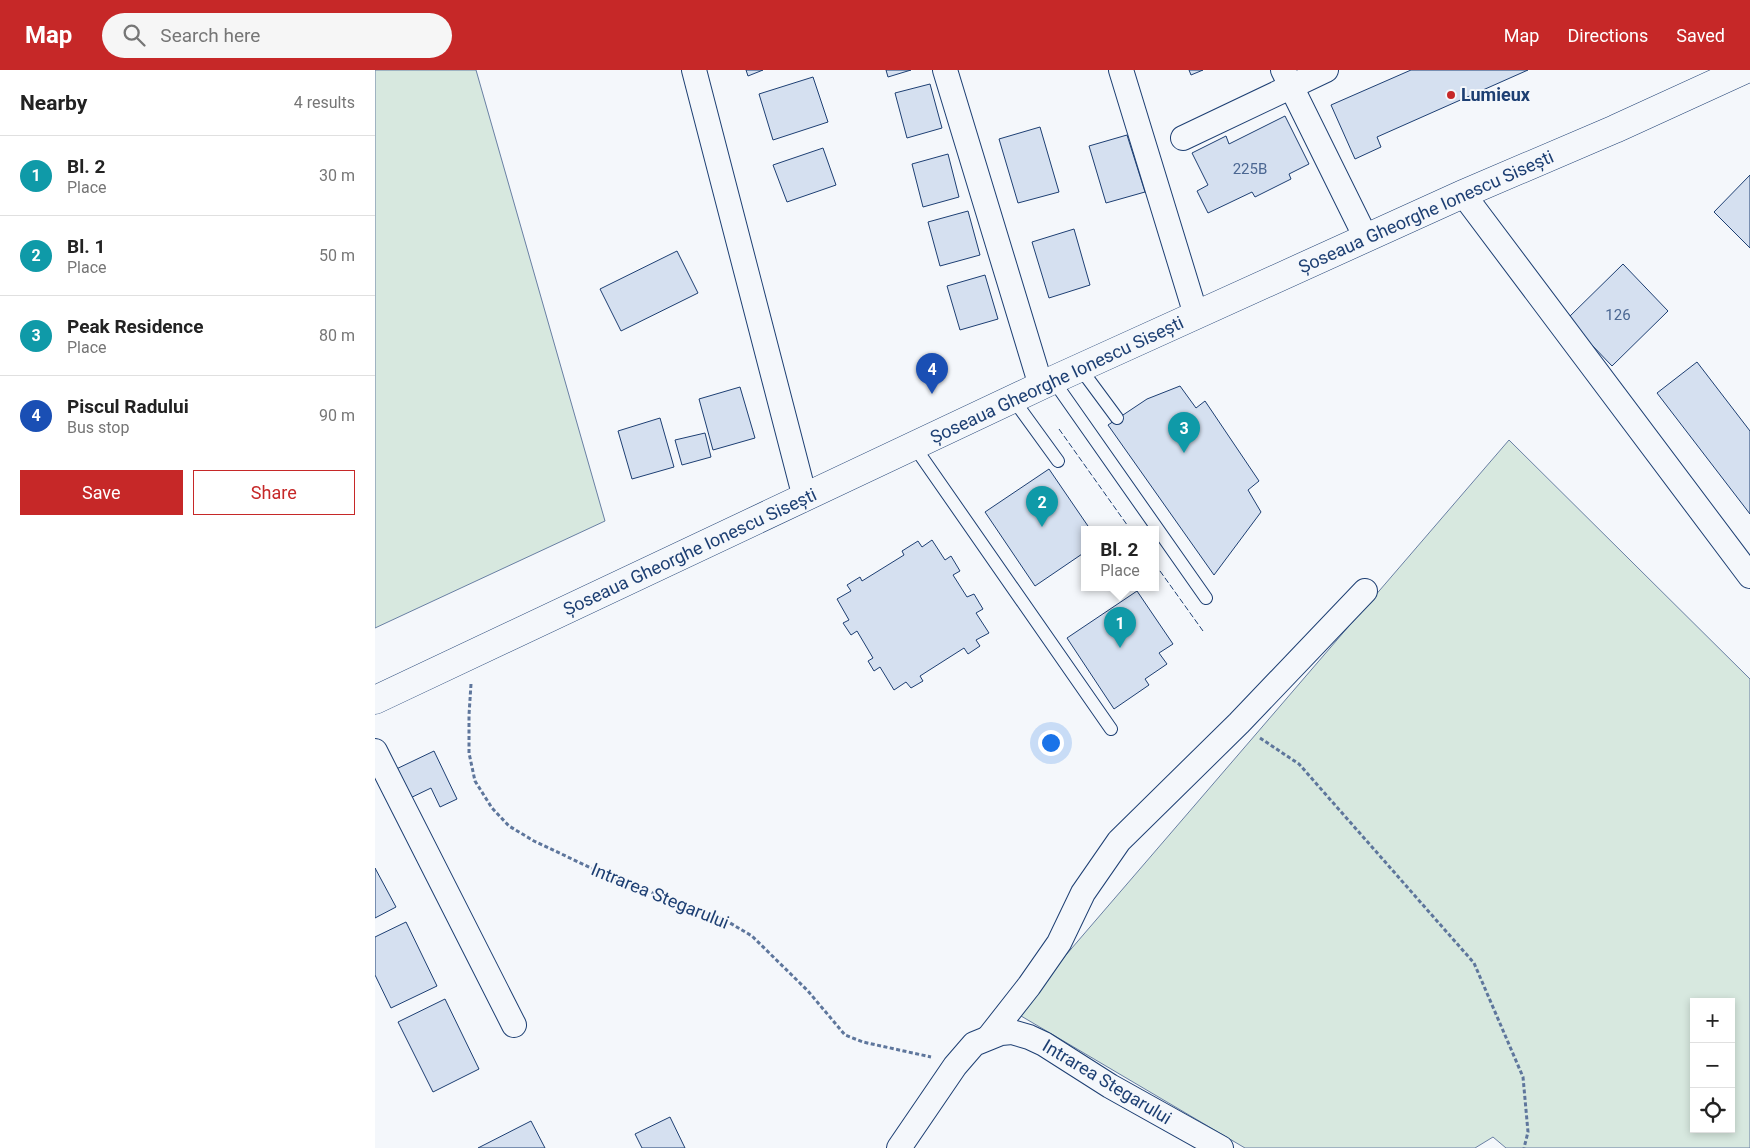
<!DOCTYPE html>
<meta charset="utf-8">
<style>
:root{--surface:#fff;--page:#f6f6f6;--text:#222;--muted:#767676;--line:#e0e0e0;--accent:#c62828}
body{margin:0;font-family:Roboto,sans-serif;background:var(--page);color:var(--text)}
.controls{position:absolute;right:15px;bottom:15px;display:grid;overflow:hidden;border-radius:0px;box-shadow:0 2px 8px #0003}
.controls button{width:45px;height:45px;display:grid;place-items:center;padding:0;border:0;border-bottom:1px solid var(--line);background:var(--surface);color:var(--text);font:25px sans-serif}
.you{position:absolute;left:675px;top:672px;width:18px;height:18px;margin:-12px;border:4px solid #fff;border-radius:50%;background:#1a73e8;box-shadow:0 0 0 8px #1a73e833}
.badge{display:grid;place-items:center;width:32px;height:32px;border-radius:50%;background:var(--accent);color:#fff;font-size:16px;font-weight:700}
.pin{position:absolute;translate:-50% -41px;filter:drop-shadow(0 1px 2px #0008)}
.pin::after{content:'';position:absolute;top:26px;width:18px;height:15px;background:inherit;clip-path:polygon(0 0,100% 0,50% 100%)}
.popup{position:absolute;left:706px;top:456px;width:78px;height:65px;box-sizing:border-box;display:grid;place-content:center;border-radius:0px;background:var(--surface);filter:drop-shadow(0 1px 4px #0005);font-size:16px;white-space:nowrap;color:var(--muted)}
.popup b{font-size:19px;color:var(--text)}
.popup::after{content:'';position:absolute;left:50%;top:100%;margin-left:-10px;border:10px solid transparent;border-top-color:var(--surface)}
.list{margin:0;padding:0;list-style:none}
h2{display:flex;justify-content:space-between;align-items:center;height:65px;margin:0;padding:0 20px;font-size:21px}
h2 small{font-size:16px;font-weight:400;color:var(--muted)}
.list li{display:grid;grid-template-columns:32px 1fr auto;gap:15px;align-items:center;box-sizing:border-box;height:80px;padding:0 20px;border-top:1px solid var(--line)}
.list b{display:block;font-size:19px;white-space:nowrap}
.list p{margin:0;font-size:16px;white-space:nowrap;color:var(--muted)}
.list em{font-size:16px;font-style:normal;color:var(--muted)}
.actions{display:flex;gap:10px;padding:15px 20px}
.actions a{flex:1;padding:11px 0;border:1px solid var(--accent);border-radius:0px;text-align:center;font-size:18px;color:var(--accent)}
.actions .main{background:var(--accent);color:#fff}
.icon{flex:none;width:28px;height:28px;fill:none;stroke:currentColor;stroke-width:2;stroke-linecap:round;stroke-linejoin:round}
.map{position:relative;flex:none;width:1375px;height:1078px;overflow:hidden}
header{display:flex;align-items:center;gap:30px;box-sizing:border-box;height:70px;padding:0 25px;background:var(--accent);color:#fff}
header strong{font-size:24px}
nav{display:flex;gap:28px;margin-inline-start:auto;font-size:18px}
.search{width:350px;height:45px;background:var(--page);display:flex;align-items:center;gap:12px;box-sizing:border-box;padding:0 18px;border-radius:28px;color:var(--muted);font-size:19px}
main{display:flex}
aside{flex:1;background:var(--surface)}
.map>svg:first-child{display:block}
.green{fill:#d7e8df;stroke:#687fa3;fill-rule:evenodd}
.building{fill:#d5e0f0;stroke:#1d3f73}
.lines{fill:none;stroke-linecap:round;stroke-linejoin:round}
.lane-casing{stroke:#1d3f73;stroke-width:14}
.street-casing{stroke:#1d3f73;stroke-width:26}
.secondary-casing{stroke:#1d3f73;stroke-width:29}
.path{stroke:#5e769c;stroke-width:3;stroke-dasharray:4 2.5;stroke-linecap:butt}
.lane{stroke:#f4f7fb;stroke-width:12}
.street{stroke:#f4f7fb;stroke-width:24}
.secondary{stroke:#f4f7fb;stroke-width:28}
.fence{stroke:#1d3f73;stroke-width:1;stroke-dasharray:6 2.5;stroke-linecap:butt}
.poi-dot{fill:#c62828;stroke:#f4f7fb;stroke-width:2}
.labels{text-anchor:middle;stroke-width:4;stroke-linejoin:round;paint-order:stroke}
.number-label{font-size:15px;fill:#4b6792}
.poi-label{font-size:18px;font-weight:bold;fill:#1d3f73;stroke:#f4f7fb;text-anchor:start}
.street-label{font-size:18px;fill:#1d3f73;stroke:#f4f7fb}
</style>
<header>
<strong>Map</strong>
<div class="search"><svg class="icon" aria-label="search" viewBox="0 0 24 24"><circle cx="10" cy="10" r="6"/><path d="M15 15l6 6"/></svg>Search here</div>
<nav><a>Map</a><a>Directions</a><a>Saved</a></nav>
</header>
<main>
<aside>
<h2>Nearby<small>4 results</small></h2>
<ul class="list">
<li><span class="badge" style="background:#0f9aa8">1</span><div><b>Bl. 2</b><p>Place</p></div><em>30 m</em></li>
<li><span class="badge" style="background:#0f9aa8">2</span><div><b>Bl. 1</b><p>Place</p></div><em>50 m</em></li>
<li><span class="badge" style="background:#0f9aa8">3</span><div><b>Peak Residence</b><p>Place</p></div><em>80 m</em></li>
<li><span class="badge" style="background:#1a4fb4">4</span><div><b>Piscul Radului</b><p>Bus stop</p></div><em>90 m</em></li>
</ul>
<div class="actions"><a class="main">Save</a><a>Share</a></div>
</aside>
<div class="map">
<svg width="1375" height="1078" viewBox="0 0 1375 1078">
<rect width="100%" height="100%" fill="#f4f7fb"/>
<g class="green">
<path d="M0,0H101L230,451L0,558Z"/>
<path d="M1134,370L1375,609V1078H1131L1118,1067L1100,1078H870L641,943ZM1319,932H1356V1059H1319Z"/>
</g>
<g class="building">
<path d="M371,0H388L373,6Z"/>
<path d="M511,0H536L513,7Z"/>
<path d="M814,0H828L816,5Z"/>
<path d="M1036,0H1153L1002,67L1006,77L980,89L956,35Z"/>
<path d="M438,7L453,52L398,70L384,24Z"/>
<path d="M555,14L567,58L532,68L520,23Z"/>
<path d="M910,46L934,94L914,104L916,109L880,127L877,122L833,143L822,121L833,115L817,83L851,66L854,74Z"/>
<path d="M665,57L684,122L643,133L624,69Z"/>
<path d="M752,65L770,122L731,133L714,76Z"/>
<path d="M448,78L461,115L412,132L398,95Z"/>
<path d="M573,84L584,127L548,137L537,94Z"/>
<path d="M1375,105V178L1339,142Z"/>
<path d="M593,141L605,185L565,196L553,152Z"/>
<path d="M699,159L715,215L674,228L657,172Z"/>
<path d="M302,181L323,223L246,261L225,219Z"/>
<path d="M1248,194L1293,241L1237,296L1192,249Z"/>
<path d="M610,205L623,249L585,260L572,216Z"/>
<path d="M1322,292L1375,361V444L1282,323Z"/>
<path d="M805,316L821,338L830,331L884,411L873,420L886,442L839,505L733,355L772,329Z"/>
<path d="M365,317L380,368L338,380L324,329Z"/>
<path d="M285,348L299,397L257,409L243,361Z"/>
<path d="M330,363L336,387L307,395L300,370Z"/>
<path d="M674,399L715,459H710V482L660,516L610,442Z"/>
<path d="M557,470L570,490L576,486L585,501L578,505L592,527L599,524L608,539L601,543L614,563L601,570L605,576L593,584L589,578L545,606L548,611L536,618L531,612L519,620L505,597L499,601L493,591L498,588L482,561L476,565L468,553L474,550L462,529L476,521L472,515L485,507L487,511L529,485L527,481L543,471L547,477Z"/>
<path d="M762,521L798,574L784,583L792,594L770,609L774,615L739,639L692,568Z"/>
<path d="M59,681L82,729L65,737L56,718L29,731L15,702Z"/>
<path d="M0,798L21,837L0,848Z"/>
<path d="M31,852L62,916L16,938L0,905V867Z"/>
<path d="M70,929L104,999L58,1022L23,952Z"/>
<path d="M295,1047L310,1078H267L260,1064Z"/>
<path d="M156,1051L170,1078H103Z"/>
</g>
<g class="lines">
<g class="lane-casing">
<g id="lane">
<path d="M705,298L742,348"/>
<path d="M678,310L831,528"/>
<path d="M638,329L683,391"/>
<path d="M539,376L736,659"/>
</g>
</g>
<g class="street-casing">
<g id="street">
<path d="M319,0L430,428"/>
<path d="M570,0L666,316"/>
<path d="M746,0L821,245"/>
<path d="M908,0L991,168"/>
<path d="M808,68L951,0"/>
<path d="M1088,124L1375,506"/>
<path d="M0,681L139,955"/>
<path d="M614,967L654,916L684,873L708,823L744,771L864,653L990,521"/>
<path d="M524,1078L580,996L599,974L626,963L637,962L654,967L669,974L735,1016L846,1078"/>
</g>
</g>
<g class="secondary-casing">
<path id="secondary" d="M0,630L678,310L1088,124L1240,59L1369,0"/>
</g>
<g class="path">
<path d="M96,614L94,645V683L100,711L117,738L134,756L159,771L235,807L350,850L377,866L433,921L470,965L488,972L556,987"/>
<path d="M885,668L924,694L1099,893L1148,1007L1153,1062L1149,1078"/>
</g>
<use href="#lane" class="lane"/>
<use href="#street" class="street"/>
<use href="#secondary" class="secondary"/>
<g class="fence">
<path d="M684,359L755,459"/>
<path d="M780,494L828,561"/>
</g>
</g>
<circle class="poi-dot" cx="1076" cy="25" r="5"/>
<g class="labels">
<g class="number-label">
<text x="875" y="104">225B</text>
<text x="1243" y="250">126</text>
</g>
<g class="poi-label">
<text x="1086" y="31">Lumieux</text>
</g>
<g class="street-label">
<text transform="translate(1051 142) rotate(-24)" y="6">Șoseaua Gheorghe Ionescu Sisești</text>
<text transform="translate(682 310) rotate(-25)" y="6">Șoseaua Gheorghe Ionescu Sisești</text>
<text transform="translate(315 482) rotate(-25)" y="6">Șoseaua Gheorghe Ionescu Sisești</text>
<text transform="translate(285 826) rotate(22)" y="6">Intrarea Stegarului</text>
<text transform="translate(732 1012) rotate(31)" y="6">Intrarea Stegarului</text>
</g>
</g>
</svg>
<div class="controls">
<button>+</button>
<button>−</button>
<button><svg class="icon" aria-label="locate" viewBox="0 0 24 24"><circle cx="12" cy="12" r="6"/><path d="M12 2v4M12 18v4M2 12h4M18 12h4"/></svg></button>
</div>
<div class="you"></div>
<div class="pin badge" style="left:745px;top:578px;background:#0f9aa8">1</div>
<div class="popup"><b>Bl. 2</b>Place</div>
<div class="pin badge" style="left:667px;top:457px;background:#0f9aa8">2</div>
<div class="pin badge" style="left:809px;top:383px;background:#0f9aa8">3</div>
<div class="pin badge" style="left:557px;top:324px;background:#1a4fb4">4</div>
</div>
</main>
